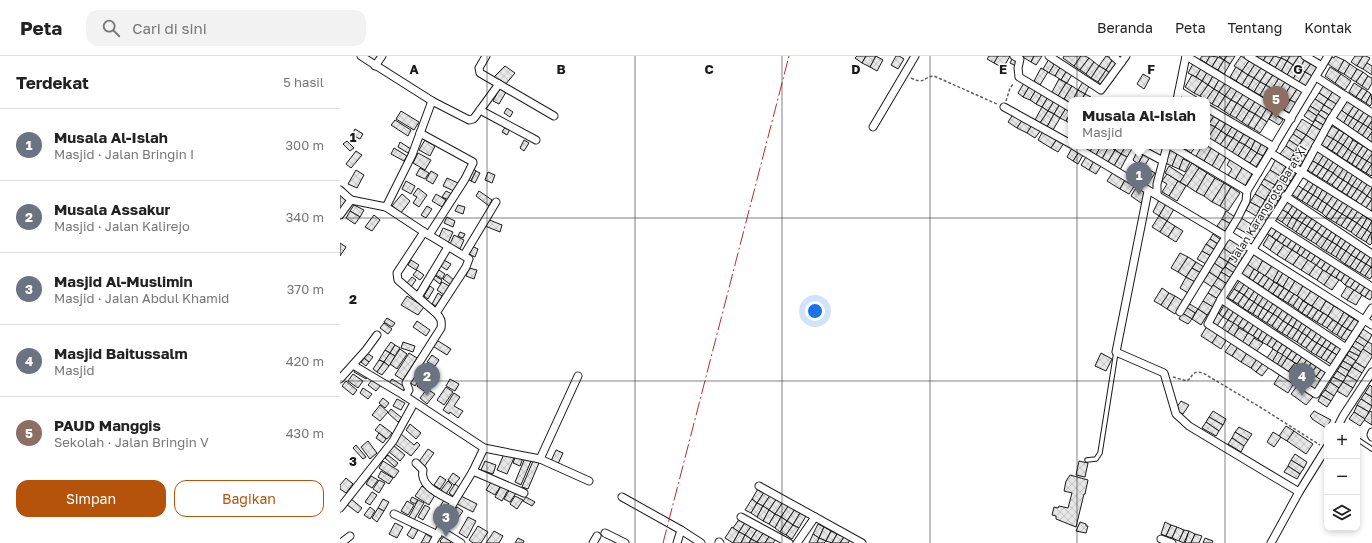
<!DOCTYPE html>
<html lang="id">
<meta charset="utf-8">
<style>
:root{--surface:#fff;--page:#f2f2f2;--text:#222;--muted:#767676;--line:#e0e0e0;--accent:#b45309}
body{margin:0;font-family:"Golos Text",sans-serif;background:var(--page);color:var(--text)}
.controls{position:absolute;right:12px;bottom:12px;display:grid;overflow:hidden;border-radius:8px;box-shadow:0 2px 6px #0003}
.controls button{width:36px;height:36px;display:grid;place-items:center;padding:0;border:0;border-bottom:1px solid var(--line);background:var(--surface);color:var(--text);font:20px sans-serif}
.you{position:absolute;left:475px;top:255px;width:14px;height:14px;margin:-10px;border:3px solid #fff;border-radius:50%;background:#1a73e8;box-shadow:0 0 0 6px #1a73e833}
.badge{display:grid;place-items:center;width:26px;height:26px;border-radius:50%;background:var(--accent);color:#fff;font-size:13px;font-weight:700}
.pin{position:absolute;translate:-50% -33px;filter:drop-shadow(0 1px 2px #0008)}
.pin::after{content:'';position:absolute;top:21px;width:14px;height:12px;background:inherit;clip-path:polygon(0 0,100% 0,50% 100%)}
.popup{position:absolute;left:728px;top:41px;width:142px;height:52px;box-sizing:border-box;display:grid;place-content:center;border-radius:8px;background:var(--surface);filter:drop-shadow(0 1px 3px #0005);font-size:13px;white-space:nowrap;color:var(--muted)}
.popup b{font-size:15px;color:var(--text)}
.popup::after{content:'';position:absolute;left:50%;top:100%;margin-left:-8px;border:8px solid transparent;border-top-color:var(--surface)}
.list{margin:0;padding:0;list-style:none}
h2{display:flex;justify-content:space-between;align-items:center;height:52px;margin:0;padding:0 16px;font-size:17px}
h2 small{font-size:13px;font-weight:400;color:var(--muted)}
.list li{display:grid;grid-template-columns:26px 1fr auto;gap:12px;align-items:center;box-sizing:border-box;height:72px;padding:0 16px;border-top:1px solid var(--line)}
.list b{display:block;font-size:15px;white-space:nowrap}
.list p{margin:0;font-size:13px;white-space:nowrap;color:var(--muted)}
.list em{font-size:13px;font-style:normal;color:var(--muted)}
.actions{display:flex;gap:8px;padding:12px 16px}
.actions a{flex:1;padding:9px 0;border:1px solid var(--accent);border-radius:12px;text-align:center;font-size:14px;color:var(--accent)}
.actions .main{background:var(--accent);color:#fff}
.icon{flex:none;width:22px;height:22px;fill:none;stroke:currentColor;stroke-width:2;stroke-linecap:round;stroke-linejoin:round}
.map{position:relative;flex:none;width:1032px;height:487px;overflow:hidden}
header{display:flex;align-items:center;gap:24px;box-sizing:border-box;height:56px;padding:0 20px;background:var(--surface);border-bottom:1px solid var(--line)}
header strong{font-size:19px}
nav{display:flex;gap:22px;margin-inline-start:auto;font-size:14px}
.search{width:280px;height:36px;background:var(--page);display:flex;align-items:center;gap:10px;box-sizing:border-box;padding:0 14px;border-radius:12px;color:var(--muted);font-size:15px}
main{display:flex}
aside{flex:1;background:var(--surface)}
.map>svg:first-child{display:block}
.building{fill:url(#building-cross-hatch);stroke:#1a1a1a}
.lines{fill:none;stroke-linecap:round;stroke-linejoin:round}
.lane-casing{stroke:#1a1a1a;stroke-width:5.5}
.street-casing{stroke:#1a1a1a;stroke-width:9}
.path{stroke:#5f5f5f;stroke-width:1.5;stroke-dasharray:3 2;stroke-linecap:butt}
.lane{stroke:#fff;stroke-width:3.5}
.street{stroke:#fff;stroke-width:7}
.power{stroke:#c62828;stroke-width:1;stroke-dasharray:14 3 2 3;stroke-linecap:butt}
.grid{fill:none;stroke:#1a1a1a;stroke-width:1;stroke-opacity:0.55}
.labels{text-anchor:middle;stroke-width:3;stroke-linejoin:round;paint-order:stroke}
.street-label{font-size:11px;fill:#1a1a1a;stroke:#fff}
.grid-label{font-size:13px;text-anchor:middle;font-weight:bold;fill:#1a1a1a;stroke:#fff;stroke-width:3;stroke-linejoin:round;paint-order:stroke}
</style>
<header>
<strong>Peta</strong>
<div class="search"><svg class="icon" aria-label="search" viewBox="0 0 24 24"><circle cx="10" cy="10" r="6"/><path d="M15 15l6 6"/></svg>Cari di sini</div>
<nav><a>Beranda</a><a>Peta</a><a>Tentang</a><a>Kontak</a></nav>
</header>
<main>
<aside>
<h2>Terdekat<small>5 hasil</small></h2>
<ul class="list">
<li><span class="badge" style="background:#6b7280">1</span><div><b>Musala Al-Islah</b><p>Masjid · Jalan Bringin I</p></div><em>300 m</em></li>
<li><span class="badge" style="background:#6b7280">2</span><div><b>Musala Assakur</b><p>Masjid · Jalan Kalirejo</p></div><em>340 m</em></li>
<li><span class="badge" style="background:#6b7280">3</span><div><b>Masjid Al-Muslimin</b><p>Masjid · Jalan Abdul Khamid</p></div><em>370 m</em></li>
<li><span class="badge" style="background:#6b7280">4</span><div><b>Masjid Baitussalm</b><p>Masjid</p></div><em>420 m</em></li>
<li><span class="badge" style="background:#8d6e63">5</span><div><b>PAUD Manggis</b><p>Sekolah · Jalan Bringin V</p></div><em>430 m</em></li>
</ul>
<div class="actions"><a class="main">Simpan</a><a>Bagikan</a></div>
</aside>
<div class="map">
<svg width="1032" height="487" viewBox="0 0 1032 487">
<defs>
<pattern id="building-cross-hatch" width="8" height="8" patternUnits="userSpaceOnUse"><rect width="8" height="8" fill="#e6e6e6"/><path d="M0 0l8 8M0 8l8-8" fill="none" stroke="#c5c5c5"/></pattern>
</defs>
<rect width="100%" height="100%" fill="#fff"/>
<g class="building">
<path d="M517,0H526L522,7L515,2Z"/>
<path d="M526,0H536L530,11L522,7Z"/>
<path d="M536,0L543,4L537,15L530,11Z"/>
<path d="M556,0H559L564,3L558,13L551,9Z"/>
<path d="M649,0H658L654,7L647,3Z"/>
<path d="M658,0H670L663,12L654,7Z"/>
<path d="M684,0H694L691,6L683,1Z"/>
<path d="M694,0H702L696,9L691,6Z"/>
<path d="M724,0H741L734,10L723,2Z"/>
<path d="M741,0H745L749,2L740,14L734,10Z"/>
<path d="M766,0L773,3L766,14L759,10Z"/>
<path d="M862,0H870L866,7L860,3Z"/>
<path d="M870,0L878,1L872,11L866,7Z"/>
<path d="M879,0H887L884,4Z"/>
<path d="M887,0H895L890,8L884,4Z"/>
<path d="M901,0L909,5L902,15L894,10Z"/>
<path d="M918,0H926L923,5L917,1Z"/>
<path d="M926,0H934L929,8L923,5Z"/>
<path d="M934,0L941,2L935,12L929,8Z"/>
<path d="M942,0H950L947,5L941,2Z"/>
<path d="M950,0H959L953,9L947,5Z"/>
<path d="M959,0L966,2L959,13L953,9Z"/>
<path d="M995,0L1004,4L998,15L988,8L992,1L994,2Z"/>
<path d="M1015,0H1023L1017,10L1011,6Z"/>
<path d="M1023,0H1026L1030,2L1023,13L1017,10Z"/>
<path d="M673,1L679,3L676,10L670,7Z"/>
<path d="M878,1L884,4L878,14L872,11Z"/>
<path d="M749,2L754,6L746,18L740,14Z"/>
<path d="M941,2L947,5L941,16L935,12Z"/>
<path d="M966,2L972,6L965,16L959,13Z"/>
<path d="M709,3L715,7L709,17L703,13Z"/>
<path d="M773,3L779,7L771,18L766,14Z"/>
<path d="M884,4L890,8L884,18L878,14Z"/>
<path d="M1004,4L1010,8L1004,18L998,15Z"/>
<path d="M909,5L915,8L908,19L902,15Z"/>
<path d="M947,5L953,9L947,19L941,16Z"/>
<path d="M754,6L759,10L751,22L746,18Z"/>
<path d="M854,6L862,11L856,21L848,17Z"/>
<path d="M972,6L978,10L972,20L965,16Z"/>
<path d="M715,7L721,10L715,20L709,17Z"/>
<path d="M1027,7L1032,10V19L1023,13Z"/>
<path d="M915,8L921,12L914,22L908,19Z"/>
<path d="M1010,8L1017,13L1011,23L1004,18Z"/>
<path d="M953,9L959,13L953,23L947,19Z"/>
<path d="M165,10L175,17L165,29L154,21Z"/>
<path d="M721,10L727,14L721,24L715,20Z"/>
<path d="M759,10L766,14L758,26L751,22Z"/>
<path d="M862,11L868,15L862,25L856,21Z"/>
<path d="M896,11L902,15L896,25L890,21Z"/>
<path d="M990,11L1001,18L995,27L985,20Z"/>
<path d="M701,12L708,16L700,29L694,25Z"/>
<path d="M921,12L927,15L920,26L914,22Z"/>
<path d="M959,13L965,16L959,26L953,23Z"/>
<path d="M1017,13L1023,16L1016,26L1011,23Z"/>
<path d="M727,14L733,17L727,27L721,24Z"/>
<path d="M766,14L771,18L763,30L758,26Z"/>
<path d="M868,15L874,18L868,29L862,25Z"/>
<path d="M902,15L908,19L902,29L896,25Z"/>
<path d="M927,15L933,19L926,29L920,26Z"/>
<path d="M965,16L972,20L966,30L959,26Z"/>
<path d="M1023,16L1028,20L1022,30L1016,26Z"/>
<path d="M803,18L810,22L804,33L797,28Z"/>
<path d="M874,18L880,22L874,33L868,29Z"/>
<path d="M1001,18L1011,25L1005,34L995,27Z"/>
<path d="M852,19L862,25L854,37L845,31Z"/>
<path d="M908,19L914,22L908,32L902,29Z"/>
<path d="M933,19L939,22L932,33L926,29Z"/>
<path d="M1028,20L1032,22V27L1028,34L1022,30Z"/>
<path d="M880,22L886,26L879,36L874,33Z"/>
<path d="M914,22L920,26L914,36L908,32Z"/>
<path d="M939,22L945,26L938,36L932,33Z"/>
<path d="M719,23L726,27L718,40L712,36Z"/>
<path d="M744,24L750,28L745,38L738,34Z"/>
<path d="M862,25L868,29L860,40L854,37Z"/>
<path d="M886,26L892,30L885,40L879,36Z"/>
<path d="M920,26L926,29L920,39L914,36Z"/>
<path d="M945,26L951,29L944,40L938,36Z"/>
<path d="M684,27L689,31L683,41L678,37Z"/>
<path d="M726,27L732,30L724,43L718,40Z"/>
<path d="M1014,27L1022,32L1016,41L1009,36Z"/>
<path d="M868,29L874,33L866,44L860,40Z"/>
<path d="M926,29L932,33L926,43L920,39Z"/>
<path d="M951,29L957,33L950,44L944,40Z"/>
<path d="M984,29L993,35L988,43L979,37Z"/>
<path d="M732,30L738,34L733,44H731V47L724,43Z"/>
<path d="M892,30L898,33L891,44L885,40Z"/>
<path d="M689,31L696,34L690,44L683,41Z"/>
<path d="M160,32L166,36L159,48L153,45Z"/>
<path d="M1022,32L1027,35L1021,44L1016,41Z"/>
<path d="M874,33L879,36L872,48L866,44Z"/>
<path d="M898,33L904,37L897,47L891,44Z"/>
<path d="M932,33L938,36L932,47L926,43Z"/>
<path d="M957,33L963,37L956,47L950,44Z"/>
<path d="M696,34L702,38L696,48L690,44Z"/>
<path d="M738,34L745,38L741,44H733Z"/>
<path d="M993,35L1003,41L998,49L988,43Z"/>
<path d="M1027,35L1031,38L1026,47L1021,44Z"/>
<path d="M879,36L885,40L878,51L872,48Z"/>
<path d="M938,36L944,40L938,50L932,47Z"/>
<path d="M904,37L910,41L903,51L897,47Z"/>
<path d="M979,37L988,43L984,49L975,43Z"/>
<path d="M702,38L708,41L702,51L696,48Z"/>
<path d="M745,38L751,41L749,44H741Z"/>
<path d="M1031,38L1032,47L1030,50L1026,47Z"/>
<path d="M885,40L891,44L884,55L878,51Z"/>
<path d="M944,40L950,44L944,54L938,50Z"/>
<path d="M708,41L714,45L708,55L702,51Z"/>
<path d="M910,41L916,44L909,55L903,51Z"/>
<path d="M975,43L984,49L980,56L970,50Z"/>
<path d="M988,43L998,49L994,55L984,49Z"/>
<path d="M891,44L897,47L890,59L884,55Z"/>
<path d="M916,44L922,48L915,58L909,55Z"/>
<path d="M950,44L956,47L950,57L944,54Z"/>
<path d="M714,45L720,48L714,58L708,55Z"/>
<path d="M1007,45L1014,50L1008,59L1001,54Z"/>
<path d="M897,47L903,51L896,62L890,59Z"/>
<path d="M720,48L726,52L720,62L714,58Z"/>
<path d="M922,48L927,52L921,62L915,58Z"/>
<path d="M984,49L994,55L991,60L981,54Z"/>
<path d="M970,50L980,56L977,60L968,54Z"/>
<path d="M1014,50L1019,53L1013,62L1008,59Z"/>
<path d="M702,51L708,55L700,67L695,64Z"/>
<path d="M903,51L909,55L902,66L896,62Z"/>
<path d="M167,52L173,56L170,61L164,57Z"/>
<path d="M726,52L731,55V56L726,65L720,62Z"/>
<path d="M927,52L933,55L927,66L921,62Z"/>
<path d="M1019,53L1024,56L1018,65L1013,62Z"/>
<path d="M869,54L875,58L869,68L867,67V57Z"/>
<path d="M968,54L977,60L973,66L964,60Z"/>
<path d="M981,54L991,60L988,65L978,58Z"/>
<path d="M1001,54L1008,59L1003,68L995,63Z"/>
<path d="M61,55L79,66L74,74L56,63Z"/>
<path d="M708,55L714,58L707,71L700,67Z"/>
<path d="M909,55L915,58L908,70L902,66Z"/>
<path d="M731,56V68L726,65Z"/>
<path d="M1024,56L1029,59L1023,68L1018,65Z"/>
<path d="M674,57L683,63L677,72L668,66Z"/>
<path d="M933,57L943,64L939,69L929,63Z"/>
<path d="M714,58L720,62L713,74L707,71Z"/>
<path d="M875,58L881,62L875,71L869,68Z"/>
<path d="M915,58L921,62L914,73L908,70Z"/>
<path d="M978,58L988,65L985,70L975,64Z"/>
<path d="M1008,59L1013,62L1007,71L1003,68Z"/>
<path d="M1029,59L1032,61V65L1028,71L1023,68Z"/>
<path d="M881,62L887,65L881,75L875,71Z"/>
<path d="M921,62L927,66L920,77L914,73Z"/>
<path d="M1013,62L1018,65L1012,74L1007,71Z"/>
<path d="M683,63L692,69L687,77L677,72Z"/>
<path d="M962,63L972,69L966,79L956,73Z"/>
<path d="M55,64L71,74L68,80L51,69Z"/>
<path d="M975,64L985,70L982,75L972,69Z"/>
<path d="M887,65L893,69L887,79L881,75Z"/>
<path d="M1018,65L1023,68L1017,77L1012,74Z"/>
<path d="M1032,65V74L1028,71Z"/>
<path d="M869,68L875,71L868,82L867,81V71Z"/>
<path d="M1023,68L1028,71L1022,80L1017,77Z"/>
<path d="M692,69L701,74L695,82L687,77Z"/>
<path d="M893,69L899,72L893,82L887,79Z"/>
<path d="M972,69L982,75L975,85L966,79Z"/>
<path d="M166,70L170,73L167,79L162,76Z"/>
<path d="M992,70L999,74L993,83L986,79Z"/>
<path d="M875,71L881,75L874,86L868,82Z"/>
<path d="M1028,71L1032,74V76L1027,83L1022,80Z"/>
<path d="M899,72L905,76L899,86L893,82Z"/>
<path d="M15,73L23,78L20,83L12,79Z"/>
<path d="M956,73L966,79L962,84L953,78Z"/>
<path d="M999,74L1004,77L998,86L993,83Z"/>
<path d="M703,75L717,83L711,92L698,84Z"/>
<path d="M881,75L887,79L880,89L874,86Z"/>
<path d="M905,76L911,80L905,89L899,86Z"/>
<path d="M1032,76V87L1027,83Z"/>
<path d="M1004,77L1009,80L1003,89L998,86Z"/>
<path d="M953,78L962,84L958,90L949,84Z"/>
<path d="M887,79L893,82L886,93L880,89Z"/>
<path d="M966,79L975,85L969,95L959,89Z"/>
<path d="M986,79L993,83L987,92L980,88Z"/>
<path d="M911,80L916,83L911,93L905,89Z"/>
<path d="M1009,80L1013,84L1008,93L1003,89Z"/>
<path d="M893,82L899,86L892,97L886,93Z"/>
<path d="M717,83L724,87L718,96L711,92Z"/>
<path d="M916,83L922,87L917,97L911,93Z"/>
<path d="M993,83L998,86L992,95L987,92Z"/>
<path d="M85,84L95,90L90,100L79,94Z"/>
<path d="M184,84L189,87L184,95L180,92Z"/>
<path d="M949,84L958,90L955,96L946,90Z"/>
<path d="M1013,84L1018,87L1012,96L1008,93Z"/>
<path d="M7,85L14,92L10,95L3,88Z"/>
<path d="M60,86L71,93L68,97L58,91Z"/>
<path d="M899,86L905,89L898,100L892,97Z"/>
<path d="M998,86L1003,89L997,98L992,95Z"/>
<path d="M922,87L928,91L923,100L917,97Z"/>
<path d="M1018,87L1023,90L1017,99L1012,96Z"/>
<path d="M867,88L872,91L864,105L856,100L862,90H867Z"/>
<path d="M905,89L911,93L904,104L898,100Z"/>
<path d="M959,89L969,95L966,100L956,94Z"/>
<path d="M1003,89L1008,93L1002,102L997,98Z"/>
<path d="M745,90H753L750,96L744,92Z"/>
<path d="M753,90H761L756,99L750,96Z"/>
<path d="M761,90H769L762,103L756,99Z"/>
<path d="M769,90L775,94L768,106L762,103Z"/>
<path d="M769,90H777L775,94Z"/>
<path d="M777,90H786L781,98L775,94Z"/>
<path d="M786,90L793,91L787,101L781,98Z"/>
<path d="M804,90H812L810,94Z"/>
<path d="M847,90H856L851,97L845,93Z"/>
<path d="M946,90L955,96L950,104L940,98Z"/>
<path d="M1023,90L1028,93L1022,102L1017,99Z"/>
<path d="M872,91L880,96L872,110L864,105Z"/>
<path d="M54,92L67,100L64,105L51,98Z"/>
<path d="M732,92L739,96L733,105L727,101Z"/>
<path d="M831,93L838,96L832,110L825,107Z"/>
<path d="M911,93L917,97L910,107L904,104Z"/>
<path d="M1008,93L1012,96L1007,105L1002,102Z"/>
<path d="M1028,93L1032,96V98L1027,105L1022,102Z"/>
<path d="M775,94L781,98L774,110L768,106Z"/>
<path d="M798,94L804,97L798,108L793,104Z"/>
<path d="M956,94L966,100L963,106L953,99Z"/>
<path d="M16,95L22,99L11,112L6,108Z"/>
<path d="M977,95L984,99L978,108L971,104Z"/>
<path d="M739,96L743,99L738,108L733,105Z"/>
<path d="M880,96L887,100L879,114L872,110Z"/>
<path d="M1012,96L1017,99L1012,108L1007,105Z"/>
<path d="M78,97L91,104L85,114L73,107Z"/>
<path d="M804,97L810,101L804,111L798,108Z"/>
<path d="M917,97L923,100L916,111L910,107Z"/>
<path d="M781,98L787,101L780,114L774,110Z"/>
<path d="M837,98L844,101L839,113L832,110Z"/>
<path d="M1032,98V108L1027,105Z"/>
<path d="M953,99L963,106L960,110L950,104Z"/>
<path d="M984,99L989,102L983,111L978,108Z"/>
<path d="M1017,99L1022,102L1016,111L1012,108Z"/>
<path d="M746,101L754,105L749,114L741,109Z"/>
<path d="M891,102L903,110L895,124L888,119L892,113L887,109Z"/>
<path d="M989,102L994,105L988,114L983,111Z"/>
<path d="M1022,102L1027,105L1021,114L1016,111Z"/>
<path d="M843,103L850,106L845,116L839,113Z"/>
<path d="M936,103L947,109L940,120L930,114Z"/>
<path d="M971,104L978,108L972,117L966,113Z"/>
<path d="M754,105L761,110L756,118L749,114Z"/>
<path d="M994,105L999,108L993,117L988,114Z"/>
<path d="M1027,105L1032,108L1026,117L1021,114Z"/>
<path d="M852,107L859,112L847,130L840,126Z"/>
<path d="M978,108L983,111L977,120L972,117Z"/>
<path d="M999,108L1004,112L998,121L993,117Z"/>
<path d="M1032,108V119L1031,120L1026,117Z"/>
<path d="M947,109L957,115L951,125L941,119Z"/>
<path d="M802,110L808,113L801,126L795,122Z"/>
<path d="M829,110L844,120L840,126L825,117Z"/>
<path d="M903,110L913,116L905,130L895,124Z"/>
<path d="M983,111L988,114L982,123L977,120Z"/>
<path d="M80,112L89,117L85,123L76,119Z"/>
<path d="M859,112L867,117L856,136L847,130Z"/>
<path d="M1004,112L1008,115L1003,124L998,121Z"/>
<path d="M133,113L136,115L131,125L128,123Z"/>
<path d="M808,113L815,117L807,129L801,126Z"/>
<path d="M16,114L24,119L17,132L8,128Z"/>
<path d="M930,114L940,120L935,129L924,123Z"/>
<path d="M988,114L993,117L987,126L982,123Z"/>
<path d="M91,115L98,119L93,128L86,124Z"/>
<path d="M136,115L140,117L135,127L131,125Z"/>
<path d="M1008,115L1013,118L1008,127L1003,124Z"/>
<path d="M148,116L155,119L152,127L145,124Z"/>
<path d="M773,116L785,124L780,133L767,125Z"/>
<path d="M867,117L875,122L864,140L856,136Z"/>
<path d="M993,117L998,121L992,129L987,126Z"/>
<path d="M827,118L838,125L829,140L822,136L827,128L822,125Z"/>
<path d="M1013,118L1018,121L1012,130L1008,127Z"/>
<path d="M941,119L951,125L948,130L938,124Z"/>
<path d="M998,121L1003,124L997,133L992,129Z"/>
<path d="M1018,121L1023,124L1017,133L1012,130Z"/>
<path d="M107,122L118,127L114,135L103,130Z"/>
<path d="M875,122L884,127L872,146L864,140Z"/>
<path d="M924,123L935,129L931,135L921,128Z"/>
<path d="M785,124L795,129L789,138L780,133Z"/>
<path d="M938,124L948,130L945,135L935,129Z"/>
<path d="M969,124L974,127L968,136L963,133Z"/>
<path d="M1003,124L1008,127L1002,136L997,133Z"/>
<path d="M1023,124L1028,127L1022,136L1017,133Z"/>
<path d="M66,125L75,130L71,138L62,133Z"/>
<path d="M838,125L846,130L837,145L829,140Z"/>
<path d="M884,127L891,131L880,150L872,146Z"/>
<path d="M974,127L978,130L973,139L968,136Z"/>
<path d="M1008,127L1012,130L1007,139L1002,136Z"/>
<path d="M1028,127L1032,130V132L1027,140L1022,136Z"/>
<path d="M921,128L931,135L925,144L915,138Z"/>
<path d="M956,128L963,133L957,142L950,137Z"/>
<path d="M935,129L945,135L941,141L931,135Z"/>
<path d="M797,130L807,137L801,147L791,140Z"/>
<path d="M978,130L983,133L978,142L973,139Z"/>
<path d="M1012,130L1017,133L1011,142L1007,139Z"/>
<path d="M891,131L900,137L888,155L880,150Z"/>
<path d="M78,132L87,139L79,151L73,147L77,141L73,139Z"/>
<path d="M1032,132V143L1027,140Z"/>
<path d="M963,133L968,136L962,145L957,142Z"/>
<path d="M983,133L988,136L982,145L978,142Z"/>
<path d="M1017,133L1022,136L1016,145L1011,142Z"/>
<path d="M106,135L112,138L109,144L102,141Z"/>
<path d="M139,135L152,144L149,150L136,140Z"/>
<path d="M931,135L941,141L938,145L928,139Z"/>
<path d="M968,136L973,139L967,148L962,145Z"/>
<path d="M988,136L993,140L987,148L982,145Z"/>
<path d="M1022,136L1027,140L1021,149L1016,145Z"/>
<path d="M62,138L70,145L61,157L52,150Z"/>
<path d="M96,138L106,144L102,151L92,145Z"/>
<path d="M915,138L925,144L921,152L910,146Z"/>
<path d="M1,139L7,144L0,155V140Z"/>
<path d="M928,139L938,145L936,150L926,144Z"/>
<path d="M973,139L978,142L972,151L967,148Z"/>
<path d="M993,140L998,143L992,152L987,148Z"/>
<path d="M1027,140L1032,143L1026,152L1021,149Z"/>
<path d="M978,142L982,145L977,154L972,151Z"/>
<path d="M998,143L1003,146L997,155L992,152Z"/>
<path d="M1032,143V153L1031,155L1026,152Z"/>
<path d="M819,144L826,148L819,160L813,156Z"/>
<path d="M926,144L936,150L933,154L923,148Z"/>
<path d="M947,144L953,149L948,157L941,153Z"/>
<path d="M982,145L987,148L982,157L977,154Z"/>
<path d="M910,146L921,152L916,160L906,154Z"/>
<path d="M1003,146L1008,149L1002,158L997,155Z"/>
<path d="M826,148L834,153L827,165L819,160Z"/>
<path d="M923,148L933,154L930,160L919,154Z"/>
<path d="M987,148L992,152L986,161L982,157Z"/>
<path d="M14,149L24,154L20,161L10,155Z"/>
<path d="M118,149L125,151L123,158L115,155Z"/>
<path d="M953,149L958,152L952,161L948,157Z"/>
<path d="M1008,149L1013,152L1007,161L1002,158Z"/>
<path d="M87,150L92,153L86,162L81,159Z"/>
<path d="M958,152L963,155L957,164L952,161Z"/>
<path d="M992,152L997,155L991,164L986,161Z"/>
<path d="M1013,152L1018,155L1012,164L1007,161Z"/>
<path d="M941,153L948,157L942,166L935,162Z"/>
<path d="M919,154L930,160L927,165L917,159Z"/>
<path d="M10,155L20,161L15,168L6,162Z"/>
<path d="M886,155L895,161L891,168L882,163Z"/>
<path d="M963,155L968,158L962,167L957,164Z"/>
<path d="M997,155L1002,158L996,167L991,164Z"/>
<path d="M1018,155L1023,159L1017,167L1012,164Z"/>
<path d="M948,157L952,161L947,170L942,166Z"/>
<path d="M968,158L973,161L967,170L962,167Z"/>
<path d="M1002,158L1007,161L1001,170L996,167Z"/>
<path d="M34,159L40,164L32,175L25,171Z"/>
<path d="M917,159L927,165L921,174L911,168Z"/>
<path d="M1023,159L1027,162L1022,171L1017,167Z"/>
<path d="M819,160L827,165L820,176L812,171Z"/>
<path d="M107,161L115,165L113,171L104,167Z"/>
<path d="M952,161L957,164L952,173L947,170Z"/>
<path d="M973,161L978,164L972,173L967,170Z"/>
<path d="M1007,161L1012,164L1006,173L1001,170Z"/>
<path d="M901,162L911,168L906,177L895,171Z"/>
<path d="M1027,162L1032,165L1027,174L1022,171Z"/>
<path d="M147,163L162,169L160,176L145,170Z"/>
<path d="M882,163L891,168L886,176L877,170Z"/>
<path d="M957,164L962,167L956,176L952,173Z"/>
<path d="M978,164L983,168L977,176L972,173Z"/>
<path d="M1012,164L1017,167L1011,176L1006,173Z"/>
<path d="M827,165L835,170L828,181L820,176Z"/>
<path d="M1032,165V176L1031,177L1027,174Z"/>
<path d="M962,167L967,170L961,179L956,176Z"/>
<path d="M1017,167L1022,171L1016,180L1011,176Z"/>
<path d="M911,168L921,174L916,183L906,177Z"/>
<path d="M932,168L938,172L932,181L926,177Z"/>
<path d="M983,168L988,171L982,180L977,176Z"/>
<path d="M835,170L843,175L836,186L828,181Z"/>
<path d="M967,170L972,173L966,182L961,179Z"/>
<path d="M988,171L993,174L987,183L982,180Z"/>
<path d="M1022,171L1027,174L1021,183L1016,180Z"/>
<path d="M103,172L113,176L108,187L98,183Z"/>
<path d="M938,172L943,175L937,184L932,181Z"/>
<path d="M972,173L977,176L971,185L966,182Z"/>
<path d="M993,174L997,177L992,186L987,183Z"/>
<path d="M1027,174L1031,177L1026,186L1021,183Z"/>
<path d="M943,175L948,179L942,188L937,184Z"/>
<path d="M120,176L125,178L123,182L118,180Z"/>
<path d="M977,176L982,180L976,188L971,185Z"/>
<path d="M997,177L1002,180L997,189L992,186Z"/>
<path d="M1031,177L1032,187L1030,189L1026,186Z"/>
<path d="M873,178L881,184L878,188L870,183Z"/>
<path d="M114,179L124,184L120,193L110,188Z"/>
<path d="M929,179L936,184L930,194L923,189Z"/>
<path d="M948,179L953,182L947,191L942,188Z"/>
<path d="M982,180L987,183L981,192L976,188Z"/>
<path d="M1002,180L1007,183L1001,192L997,189Z"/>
<path d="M953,182L958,185L952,194L947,191Z"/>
<path d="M870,183L878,188L875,194L866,188Z"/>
<path d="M889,183L899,189L892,198L883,192Z"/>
<path d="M987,183L992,186L986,195L981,192Z"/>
<path d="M1007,183L1012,186L1006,195L1001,192Z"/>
<path d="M936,184L944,189L937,199L930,194Z"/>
<path d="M958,185L962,188L957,197L952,194Z"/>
<path d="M992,186L997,189L991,198L986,195Z"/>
<path d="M1012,186L1017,190L1011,199L1006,195Z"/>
<path d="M0,187L6,191L0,200Z"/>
<path d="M866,188L875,194L871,200L862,195Z"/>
<path d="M962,188L967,191L961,200L957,197Z"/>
<path d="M899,189L908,195L903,203L893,197Z"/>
<path d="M944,189L952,194L945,204L937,199Z"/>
<path d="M997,189L1001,192L996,201L991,198Z"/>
<path d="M132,190L138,193L135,201L129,198Z"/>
<path d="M1017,190L1022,193L1016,202L1011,199Z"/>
<path d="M967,191L972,194L966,203L961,200Z"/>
<path d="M883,192L892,198L888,206L878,200Z"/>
<path d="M1001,192L1006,195L1000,204L996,201Z"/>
<path d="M1022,193L1027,196L1021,205L1016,202Z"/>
<path d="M952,194L960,199L953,209L945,204Z"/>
<path d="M972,194L977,197L971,206L966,203Z"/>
<path d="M862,195L871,200L866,208L857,203Z"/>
<path d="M1006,195L1011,199L1005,208L1000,204Z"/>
<path d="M1027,196L1032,199L1026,208L1021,205Z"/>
<path d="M840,197L848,201L838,216L831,212Z"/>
<path d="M893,197L903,203L900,208L890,202Z"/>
<path d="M977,197L982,201L976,210L971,206Z"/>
<path d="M914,198L923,204L917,215L907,208Z"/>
<path d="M960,199L968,204L961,214L953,209Z"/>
<path d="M1011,199L1016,202L1010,211L1005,208Z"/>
<path d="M1032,199V209L1031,211L1026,208Z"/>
<path d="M878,200L888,206L883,213L874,207Z"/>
<path d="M848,201L856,206L846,221L838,216Z"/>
<path d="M982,201L987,204L981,213L976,210Z"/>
<path d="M890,202L900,208L897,212L888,206Z"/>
<path d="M1016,202L1021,205L1015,214L1010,211Z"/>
<path d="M102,203L111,208L107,214L99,209Z"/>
<path d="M71,204L79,209L76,214L68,209Z"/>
<path d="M923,204L932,210L925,220L917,215Z"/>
<path d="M968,204L976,209L969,219L961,214Z"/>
<path d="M987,204L992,207L986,216L981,213Z"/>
<path d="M1021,205L1026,208L1020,217L1015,214Z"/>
<path d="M856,206L864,211L861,217L852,212Z"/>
<path d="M888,206L897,212L894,217L885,211Z"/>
<path d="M874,207L883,213L878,222L869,216Z"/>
<path d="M992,207L997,210L991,219L986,216Z"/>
<path d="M907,208L914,213L909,222L901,217Z"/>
<path d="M1026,208L1031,211L1025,220L1020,217Z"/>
<path d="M976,209L983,214L977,224L969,219Z"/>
<path d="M932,210L939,214L933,225L925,220Z"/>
<path d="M997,210L1001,213L996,222L991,219Z"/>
<path d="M885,211L894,217L891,222L881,216Z"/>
<path d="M1031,211L1032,212V220L1030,223L1025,220Z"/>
<path d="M96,212L105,218L102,223L93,217Z"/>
<path d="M129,212L137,214L134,223L126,220Z"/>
<path d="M852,212L861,217L855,226L846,221Z"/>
<path d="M914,213L919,216L913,225L909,222Z"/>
<path d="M1001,213L1006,216L1001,225L996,222Z"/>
<path d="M77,214L84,219L80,224L73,219Z"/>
<path d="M939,214L943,217L937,227L933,225Z"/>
<path d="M983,214L991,219L984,229L977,224Z"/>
<path d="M869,216L878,222L872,231L863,225Z"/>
<path d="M881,216L891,222L887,228L878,222Z"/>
<path d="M919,216L924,219L918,228L913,225Z"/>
<path d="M1006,216L1011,220L1005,229L1001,225Z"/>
<path d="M943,217L949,221L943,231L937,227Z"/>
<path d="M107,218L115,225L111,229L103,223Z"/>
<path d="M94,219L102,224L100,228L92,222Z"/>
<path d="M924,219L929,222L923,231L918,228Z"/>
<path d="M991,219L999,224L992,234L984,229Z"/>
<path d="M1011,220L1016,223L1010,232L1005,229Z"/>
<path d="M72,221L76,224L71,231L66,228Z"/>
<path d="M846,221L855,226L848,237L840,232Z"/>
<path d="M949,221L955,225L949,235L943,231Z"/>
<path d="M878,222L887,228L882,235L873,229Z"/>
<path d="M929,222L934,226L928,235L923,231Z"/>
<path d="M1016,223L1021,226L1015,235L1010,232Z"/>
<path d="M900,224L905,227L899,236L894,233Z"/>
<path d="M955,225L963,230L957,240L949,235Z"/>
<path d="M102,226L109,230L104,239L97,234Z"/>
<path d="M934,226L939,229L933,238L928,235Z"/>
<path d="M1021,226L1026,229L1020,238L1015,235Z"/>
<path d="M905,227L910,230L904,239L899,236Z"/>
<path d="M873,229L882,235L878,243L868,237Z"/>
<path d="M939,229L944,232L938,241L933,238Z"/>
<path d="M1026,229L1031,232L1025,241L1020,238Z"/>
<path d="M90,230L94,233L88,243L84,240Z"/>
<path d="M910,230L915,234L909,243L904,239Z"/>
<path d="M963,230L971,235L964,245L957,240Z"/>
<path d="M1007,230L1014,234L1007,244L1001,240Z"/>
<path d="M822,232L829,237L821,249L814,245Z"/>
<path d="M944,232L949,235L943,244L938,241Z"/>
<path d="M1031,232L1032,233V241L1030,244L1025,241Z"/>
<path d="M894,233L899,236L893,245L888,242Z"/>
<path d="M915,234L919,237L914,246L909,243Z"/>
<path d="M1014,234L1022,239L1016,249L1007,244Z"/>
<path d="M949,235L954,238L948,247L943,244Z"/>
<path d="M971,235L979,240L972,250L964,245Z"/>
<path d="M899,236L904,239L898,248L893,245Z"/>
<path d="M98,237L102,240L96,250L92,248Z"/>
<path d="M829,237L835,240L827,253L821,249Z"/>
<path d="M868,237L878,243L873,251L863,245Z"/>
<path d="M919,237L924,240L918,249L914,246Z"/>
<path d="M954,238L959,241L953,250L948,247Z"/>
<path d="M904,239L909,243L903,252L898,248Z"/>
<path d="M67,240L84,251L78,259L61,249Z"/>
<path d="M835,240L843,245L835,258L827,253Z"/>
<path d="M924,240L929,243L923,252L918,249Z"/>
<path d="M979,240L986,245L980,255L972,250Z"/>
<path d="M959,241L963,245L958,254L953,250Z"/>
<path d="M909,243L914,246L908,255L903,252Z"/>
<path d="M929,243L934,246L928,255L923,252Z"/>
<path d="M863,245L873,251L867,259L858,253Z"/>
<path d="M963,245L968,248L962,257L958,254Z"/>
<path d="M986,245L994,250L988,260L980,255Z"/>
<path d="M914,246L918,249L913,258L908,255Z"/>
<path d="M934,246L939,249L933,258L928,255Z"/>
<path d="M848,247L858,253L855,257L846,251Z"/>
<path d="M968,248L973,251L967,260L962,257Z"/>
<path d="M884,249L889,252L883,261L879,258Z"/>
<path d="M918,249L923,252L918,261L913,258Z"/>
<path d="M939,249L944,252L938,261L933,258Z"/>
<path d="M994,250L1004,256L998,267L988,260Z"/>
<path d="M846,251L855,257L852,263L842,257Z"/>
<path d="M973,251L978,254L972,263L967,260Z"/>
<path d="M889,252L894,255L888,264L883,261Z"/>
<path d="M923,252L928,255L922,264L918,261Z"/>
<path d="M944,252L949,256L943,265L938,261Z"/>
<path d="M858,253L867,259L861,269L852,263Z"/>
<path d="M978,254L983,257L977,266L972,263Z"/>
<path d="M894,255L899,258L893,267L888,264Z"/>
<path d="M928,255L933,258L927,267L922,264Z"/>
<path d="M949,256L954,259L948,268L943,265Z"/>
<path d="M1004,256L1009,260L1002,270L998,267Z"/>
<path d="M842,257L852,263L848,268L839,263Z"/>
<path d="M878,257L883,261L877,270L871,266Z"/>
<path d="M983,257L988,260L982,269L977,266Z"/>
<path d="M899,258L904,261L898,270L893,267Z"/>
<path d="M933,258L938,261L932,270L927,267Z"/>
<path d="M954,259L958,262L953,271L948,268Z"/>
<path d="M988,260L993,264L987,272L982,269Z"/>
<path d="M1009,260L1014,263L1007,273L1002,270Z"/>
<path d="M904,261L909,265L903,273L898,270Z"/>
<path d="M938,261L943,265L937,274L932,270Z"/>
<path d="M47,262L55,267L52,271L44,266Z"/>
<path d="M958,262L963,265L958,274L953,271Z"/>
<path d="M1014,263L1019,266L1013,276L1007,273Z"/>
<path d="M888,264L894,267L887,277L882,273Z"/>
<path d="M993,264L998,267L992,276L987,272Z"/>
<path d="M77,265L90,274L86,280L73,271Z"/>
<path d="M909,265L914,268L908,277L903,273Z"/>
<path d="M943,265L948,268L942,277L937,274Z"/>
<path d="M963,265L968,268L962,277L958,274Z"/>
<path d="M44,267L52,273L48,278L40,272Z"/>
<path d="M894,267L899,271L893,281L887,277Z"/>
<path d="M998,267L1002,270L997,279L992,276Z"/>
<path d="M914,268L919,271L913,280L908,277Z"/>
<path d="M948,268L953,271L947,280L942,277Z"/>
<path d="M968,268L973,271L967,280L962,277Z"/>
<path d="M867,270L878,278L872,287L861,280Z"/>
<path d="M1002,270L1007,273L1001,282L997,279Z"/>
<path d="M919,271L923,274L918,283L913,280Z"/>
<path d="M953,271L958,274L952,283L947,280Z"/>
<path d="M973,271L978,275L972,284L967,280Z"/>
<path d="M899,272L908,277L902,287L893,281Z"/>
<path d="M1007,273L1013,276L1007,285L1001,282Z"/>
<path d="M1023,273L1032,279L1028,286L1019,280Z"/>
<path d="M923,274L928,277L922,286L918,283Z"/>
<path d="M958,274L962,277L957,286L952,283Z"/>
<path d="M978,275L983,278L977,287L972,284Z"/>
<path d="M908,277L915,281L908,291L902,287Z"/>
<path d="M928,277L933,280L927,289L922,286Z"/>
<path d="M962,277L967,280L961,289L957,286Z"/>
<path d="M878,278L887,283L881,293L872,287Z"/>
<path d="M983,278L988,281L982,290L977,287Z"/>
<path d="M933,280L938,283L932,292L927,289Z"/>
<path d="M967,280L972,284L966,292L961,289Z"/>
<path d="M1019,280L1028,286L1025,291L1015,285Z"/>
<path d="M988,281L993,284L987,293L982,290Z"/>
<path d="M914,282L923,287L916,296L908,291Z"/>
<path d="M95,283L111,293L107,299L91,289Z"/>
<path d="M938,283L943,287L937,296L932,292Z"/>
<path d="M972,284L977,287L971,296L966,292Z"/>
<path d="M993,284L998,287L992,296L987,293Z"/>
<path d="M1015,285L1025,291L1021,296L1012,290Z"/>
<path d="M51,286L55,289L50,297L45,294Z"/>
<path d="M63,286L75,290L73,296L61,292Z"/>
<path d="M892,286L898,291L892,300L885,296Z"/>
<path d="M1028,286L1032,288V299L1023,293Z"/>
<path d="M943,287L948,290L942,299L937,296Z"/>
<path d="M977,287L982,290L976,299L971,296Z"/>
<path d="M998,287L1003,290L997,299L992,296Z"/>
<path d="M55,289L60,292L55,300L50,297Z"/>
<path d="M948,290L953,293L947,302L942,299Z"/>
<path d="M982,290L987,293L981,302L976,299Z"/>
<path d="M1012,290L1021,296L1019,300L1009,295Z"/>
<path d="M898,291L907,297L901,306L892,300Z"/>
<path d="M60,293L67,298L57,313L50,308Z"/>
<path d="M933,293L938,296L932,306L927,302Z"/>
<path d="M953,293L958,296L952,305L947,302Z"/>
<path d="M987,293L992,296L986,305L981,302Z"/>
<path d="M1023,293L1032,299V301L1025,312L1015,306Z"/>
<path d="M45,294L50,297L44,306L39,304Z"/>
<path d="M1009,295L1019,300L1016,305L1007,299Z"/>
<path d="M938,296L943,299L937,309L932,306Z"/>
<path d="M958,296L963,299L957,308L952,305Z"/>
<path d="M992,296L997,299L991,308L986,305Z"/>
<path d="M27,297L33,301L29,306L24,302Z"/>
<path d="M50,297L55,300L49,310L44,306Z"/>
<path d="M69,297L77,302L63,324L55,319Z"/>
<path d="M761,297L772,303L766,315L755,310Z"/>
<path d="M907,297L917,303L911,312L901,306Z"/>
<path d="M92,299L99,304L95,310L87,306Z"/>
<path d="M943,299L947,302L941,311L937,309Z"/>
<path d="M963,299L968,302L962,311L957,308Z"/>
<path d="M1007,299L1016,305L1012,310L1003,305Z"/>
<path d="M24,302L29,306L26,310L21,306Z"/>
<path d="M947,302L955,307L948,316L941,311Z"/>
<path d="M968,302L972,305L967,315L962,311Z"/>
<path d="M917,303L923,307L916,316L911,312Z"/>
<path d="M39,304L44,306L37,316L33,313Z"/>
<path d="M972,305L977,309L971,318L967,315Z"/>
<path d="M1003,305L1012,310L1009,315L1000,310Z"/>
<path d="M44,306L49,310L42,319L37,316Z"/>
<path d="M1015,306L1025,312L1022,317L1012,311Z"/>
<path d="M80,307L93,315L89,321L77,313Z"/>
<path d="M923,307L929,311L922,320L916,316Z"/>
<path d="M955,307L961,311L955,320L948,316Z"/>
<path d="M977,309L982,312L976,321L971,318Z"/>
<path d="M1000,310L1009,315L1006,321L997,315Z"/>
<path d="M961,311L967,315L960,324L955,320Z"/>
<path d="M1012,311L1022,317L1017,325L1007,319Z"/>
<path d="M982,312L987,315L981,324L976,321Z"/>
<path d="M15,313L28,320L26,323L14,316Z"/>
<path d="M967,315L974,319L968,329L960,324Z"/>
<path d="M997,315L1006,321L1003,326L993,321Z"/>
<path d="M76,316L82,319L75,330L69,326Z"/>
<path d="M13,318L23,325L18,332L8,325Z"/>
<path d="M940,318L954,327L948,337L934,328Z"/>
<path d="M84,319L91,323L84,335L77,330Z"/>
<path d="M974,319L981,324L975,334L968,329Z"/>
<path d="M1007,319L1017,325L1013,332L1003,326Z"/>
<path d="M993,321L1003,326L999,332L990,326Z"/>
<path d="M33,323L41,329L36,335L28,329Z"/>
<path d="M52,323L65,331L63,336L49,327Z"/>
<path d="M110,323L119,328L115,335L106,330Z"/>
<path d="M6,325L17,334L13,339L2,330Z"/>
<path d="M990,326L999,332L994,340L985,334Z"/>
<path d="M1003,326L1013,332L1007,341L997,335Z"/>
<path d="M1030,329L1032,331V341L1025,337Z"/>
<path d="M957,330L973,341L966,349L951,338Z"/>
<path d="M106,331L113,336L104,349L97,344Z"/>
<path d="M23,332L32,338L28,343L20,337Z"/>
<path d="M87,333L95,338L87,348L80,342Z"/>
<path d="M985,334L994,340L991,345L981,339Z"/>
<path d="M114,337L120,341L114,350L123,355L118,362L110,356L109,358L103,354Z"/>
<path d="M1025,337L1032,341V350L1021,343Z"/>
<path d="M981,339L991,345L987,351L978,345Z"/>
<path d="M43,342L49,347L45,352L39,347Z"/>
<path d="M57,343L65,347L61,354L53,350Z"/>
<path d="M1021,343L1032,350L1029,356L1017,349Z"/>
<path d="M841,345L849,349L843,358L835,354Z"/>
<path d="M40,349L48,356L40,365L32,359Z"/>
<path d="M1017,349L1029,356L1025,363L1014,356Z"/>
<path d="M51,353L62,362L58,366L48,357Z"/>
<path d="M873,355L886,363L883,369L869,361Z"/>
<path d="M974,355L991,364L986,372L972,363V362L970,360Z"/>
<path d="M1030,355L1032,356V369L1024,364Z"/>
<path d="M1014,356L1025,363L1020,370L1009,363Z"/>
<path d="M869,361L883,369L879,375L866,366Z"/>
<path d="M866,366L879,375L876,380L862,372Z"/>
<path d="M40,368L52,377L47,383L35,374Z"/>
<path d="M70,368L81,377L76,383L66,374Z"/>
<path d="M946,370L954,375L947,385L939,380Z"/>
<path d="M899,371L912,378L908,384L895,376Z"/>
<path d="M954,375L973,388L966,398L947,385Z"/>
<path d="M895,376L908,384L904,390L892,382Z"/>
<path d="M933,376L941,381L934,391L927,386Z"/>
<path d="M39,377L46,383L43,387L36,382Z"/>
<path d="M61,378L74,389L77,386L80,389L71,400L54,387Z"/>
<path d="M892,382L904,390L901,396L888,388Z"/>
<path d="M28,385L37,397L30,403L21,391Z"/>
<path d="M16,389L26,401L23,403L13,392Z"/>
<path d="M53,389L65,399L60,405L48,395Z"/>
<path d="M88,393L94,397L84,411L78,407Z"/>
<path d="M216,394L223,397L218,408L211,405Z"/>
<path d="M164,398L174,402L167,418L157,414Z"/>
<path d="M955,398L967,406L964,412L951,404Z"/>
<path d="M48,399L58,407L55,411L45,402Z"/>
<path d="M176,399L183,402L180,410L173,407Z"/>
<path d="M185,402L191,405L181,429L175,426Z"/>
<path d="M951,404L964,412L960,418L948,410Z"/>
<path d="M43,405L59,415L54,422L39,412Z"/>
<path d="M145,405L156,409L153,418L141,414Z"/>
<path d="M193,405L199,407L188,433L182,431Z"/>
<path d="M739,405L748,407L745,421L736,419Z"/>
<path d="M948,410L960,418L957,423L944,416Z"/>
<path d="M41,415L53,422L49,428L38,421Z"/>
<path d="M113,417L120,422L114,429L108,424Z"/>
<path d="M730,419L748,424L745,438H744L736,471L716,463V460L712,459L714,451L718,452L719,450L728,452L732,437L724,435L726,425Z"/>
<path d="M31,420L38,424L32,432L26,428Z"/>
<path d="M100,420L106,424L100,433L94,429Z"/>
<path d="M6,422L13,428L6,437L0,433V429Z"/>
<path d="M39,424L45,427L39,437L33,433Z"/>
<path d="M108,425L112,429L106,438L101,434Z"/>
<path d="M151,426L160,431L155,439L146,434Z"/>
<path d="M115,428L120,432L114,441L109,437Z"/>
<path d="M82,430L95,439L89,449L75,440Z"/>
<path d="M161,430L168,434L162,445L155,441Z"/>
<path d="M419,431L425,435L417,447L412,443Z"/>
<path d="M170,433L176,437L170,446L164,443Z"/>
<path d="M425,435L431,438L423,450L417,447Z"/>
<path d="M32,436L37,439L30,449L25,446Z"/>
<path d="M431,438L437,442L429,454L423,450Z"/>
<path d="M121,440L137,448L133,456L117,448Z"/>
<path d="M175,440L183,444L177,453L170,448Z"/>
<path d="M72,441L78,444L75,448L70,445Z"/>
<path d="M186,441L195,446L192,450L183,445Z"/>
<path d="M10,442L22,452L18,457L6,448Z"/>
<path d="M437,442L443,446L435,458L429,454Z"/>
<path d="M43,443L49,446L44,455L38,452Z"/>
<path d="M105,443L111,447L105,457L98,453Z"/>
<path d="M412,443L417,447L411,457L405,454Z"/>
<path d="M78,444L84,447L74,464L69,461Z"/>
<path d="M67,445L74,449L68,459L61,455Z"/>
<path d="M443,446L449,449L441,461L435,458Z"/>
<path d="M417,447L423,450L417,461L411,457Z"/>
<path d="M85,449L90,452L83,464L78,461Z"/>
<path d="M449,449L455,453L447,465L441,461Z"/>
<path d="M423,450L429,454L423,465L417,461Z"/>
<path d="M30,451L35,455L30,463L24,459Z"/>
<path d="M117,451L123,455L116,465L110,461Z"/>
<path d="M38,452L44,455L37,466L32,462Z"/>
<path d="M455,453L460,457L453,469L447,465Z"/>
<path d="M429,454L435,458L429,468L423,465Z"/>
<path d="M460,457L466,460L459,472L453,469Z"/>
<path d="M435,458L441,461L435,472L429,468Z"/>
<path d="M128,461L136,465L127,482L119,477Z"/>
<path d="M441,461L447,465L440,476L435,472Z"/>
<path d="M400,462L406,465L399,476L393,472Z"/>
<path d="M406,465L412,469L405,479L399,476Z"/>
<path d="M447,465L453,469L446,479L440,476Z"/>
<path d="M740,466L746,468V470H748L746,477L736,475Z"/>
<path d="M825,466L831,469L826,480L821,478Z"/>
<path d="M55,467L63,471L57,482L49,478Z"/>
<path d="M478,468L484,471L479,482L473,478Z"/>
<path d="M412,469L418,472L411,483L405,479Z"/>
<path d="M453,469L459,472L452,483L446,479Z"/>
<path d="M831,469L837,471L832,482L826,480Z"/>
<path d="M138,470L148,476L141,487H133L129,484Z"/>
<path d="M72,471L78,474L73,483L67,479Z"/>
<path d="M392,471L399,476L393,487L385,482Z"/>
<path d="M484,471L491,475L486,485L479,482Z"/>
<path d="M837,471L844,474L839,485L832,482Z"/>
<path d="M418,472L424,476L417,486L411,483Z"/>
<path d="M844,474L849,475L844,487L839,485Z"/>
<path d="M154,475L163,480L159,487H146Z"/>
<path d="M491,475L497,478L492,487L486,485Z"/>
<path d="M849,475L855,478L851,487H845Z"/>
<path d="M399,476L405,479L401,487H393Z"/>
<path d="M424,476L430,479L425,487H419L417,486Z"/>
<path d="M86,478L94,483L91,487H81Z"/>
<path d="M106,478L113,484L110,487H101L100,485Z"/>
<path d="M473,478L479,482L477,487H469Z"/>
<path d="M497,478L504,481L500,487H492Z"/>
<path d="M855,478L862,480L859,487H851Z"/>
<path d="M405,479L411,483L409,487H401Z"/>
<path d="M430,479L436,483L433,487H425Z"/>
<path d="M504,481L510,484L508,487H500Z"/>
<path d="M178,482L184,485L183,487H175Z"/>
<path d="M479,482L486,485L484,487H477Z"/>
<path d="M865,482L873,485L872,487H863Z"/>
<path d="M411,483L417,486V487H409Z"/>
</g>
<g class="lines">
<g class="lane-casing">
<g id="lane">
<path d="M1017,383L1032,393"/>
<path d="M747,404L756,403L760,397L776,296"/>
</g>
</g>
<g class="street-casing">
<g id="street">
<path d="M21,0L92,45L129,64L133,63L135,61L159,28"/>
<path d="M146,0L139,12L140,17L214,60"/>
<path d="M674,0L680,3L678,12L679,21L731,52"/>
<path d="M709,0L761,34L786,0"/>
<path d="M773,0L781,7"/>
<path d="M846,0L951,63"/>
<path d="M908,0L967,35"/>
<path d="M965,0L982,10"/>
<path d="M35,10L42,0"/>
<path d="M976,21L1032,57"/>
<path d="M839,35L854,44"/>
<path d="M1006,40L991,63L962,116L881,243L868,268L976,338L1032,252"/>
<path d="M837,44L846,0"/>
<path d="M664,51L731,88"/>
<path d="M867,52L934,91"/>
<path d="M140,54L196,84"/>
<path d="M991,63L1032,91"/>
<path d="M533,71L575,0"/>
<path d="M80,77L133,106V107L125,123L89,179"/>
<path d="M867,85L918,117"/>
<path d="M734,90L887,181"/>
<path d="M795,90L823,105"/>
<path d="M831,90L907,135"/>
<path d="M976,90L1032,127"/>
<path d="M931,97L1032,160"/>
<path d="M0,134L11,144"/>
<path d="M808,135L776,296L824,317L836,358L849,370L959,436L987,391"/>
<path d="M817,138V128L827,90"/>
<path d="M945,140L1032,198"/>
<path d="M11,144L46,151L84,176L129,203L126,211L96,257"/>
<path d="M46,151L72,99L92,45"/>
<path d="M0,159L11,144"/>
<path d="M930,166L1032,231"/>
<path d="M888,178L1032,269"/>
<path d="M124,199L156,146"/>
<path d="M897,219L1006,292"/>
<path d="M78,241L108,191"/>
<path d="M881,243L990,315"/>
<path d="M840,256L897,163L906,145L907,135L988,0"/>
<path d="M13,309L65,340L144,392L200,403L249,425"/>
<path d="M0,323L26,294L37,279"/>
<path d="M65,340L69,334L66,327L101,272C102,265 101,262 96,257L58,224L57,217L84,176"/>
<path d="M998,370L1003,360L1032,316"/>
<path d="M1032,376L1031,379L1032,381"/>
<path d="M200,403L238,320"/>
<path d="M76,407L83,414C79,431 102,439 114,446"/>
<path d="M133,415L184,437"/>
<path d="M419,430L522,487"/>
<path d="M282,441L341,474L361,487"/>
<path d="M0,452L53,385L74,347"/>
<path d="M54,458L98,479"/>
<path d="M401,461L449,487"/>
<path d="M100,474L121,487"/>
<path d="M265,477L285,487"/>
<path d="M821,483L832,487"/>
<path d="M379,486L380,487"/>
<path d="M1,487L10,480"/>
<path d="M93,487L114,446L133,415L144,392"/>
<path d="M253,487L257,480"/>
<path d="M337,487L341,474"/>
<path d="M457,487L475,461"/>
<path d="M931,487L959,436"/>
</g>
</g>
<g class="path">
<path d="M571,22C586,29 582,21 594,20L657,48"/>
<path d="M666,45L670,32L674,27"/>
<path d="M833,321L847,325C854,320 851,314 863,317L920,351L980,389"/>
</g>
<use href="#lane" class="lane"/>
<use href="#street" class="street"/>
<path class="power" d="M323,487L449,0"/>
</g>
<path class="grid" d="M147,0V487M295,0V487M442,0V487M590,0V487M737,0V487M885,0V487M0,162H1032M0,325H1032"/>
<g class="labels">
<g class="street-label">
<text transform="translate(928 148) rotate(-58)" y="4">Jalan Karangroto Barat XI</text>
</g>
</g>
<g class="grid-label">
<text x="74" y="18">A</text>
<text x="221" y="18">B</text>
<text x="369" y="18">C</text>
<text x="516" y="18">D</text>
<text x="663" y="18">E</text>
<text x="811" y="18">F</text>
<text x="958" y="18">G</text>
<text x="13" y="86">1</text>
<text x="13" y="248">2</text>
<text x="13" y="410">3</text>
</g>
</svg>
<div class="controls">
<button>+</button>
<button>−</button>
<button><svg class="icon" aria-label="layers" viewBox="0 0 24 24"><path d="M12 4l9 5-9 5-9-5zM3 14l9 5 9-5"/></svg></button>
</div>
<div class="you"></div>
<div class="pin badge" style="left:799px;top:139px;background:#6b7280">1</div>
<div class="popup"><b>Musala Al-Islah</b>Masjid</div>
<div class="pin badge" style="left:87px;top:340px;background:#6b7280">2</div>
<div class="pin badge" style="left:106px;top:481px;background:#6b7280">3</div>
<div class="pin badge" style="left:962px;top:340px;background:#6b7280">4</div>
<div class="pin badge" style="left:936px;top:63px;background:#8d6e63">5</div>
</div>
</main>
